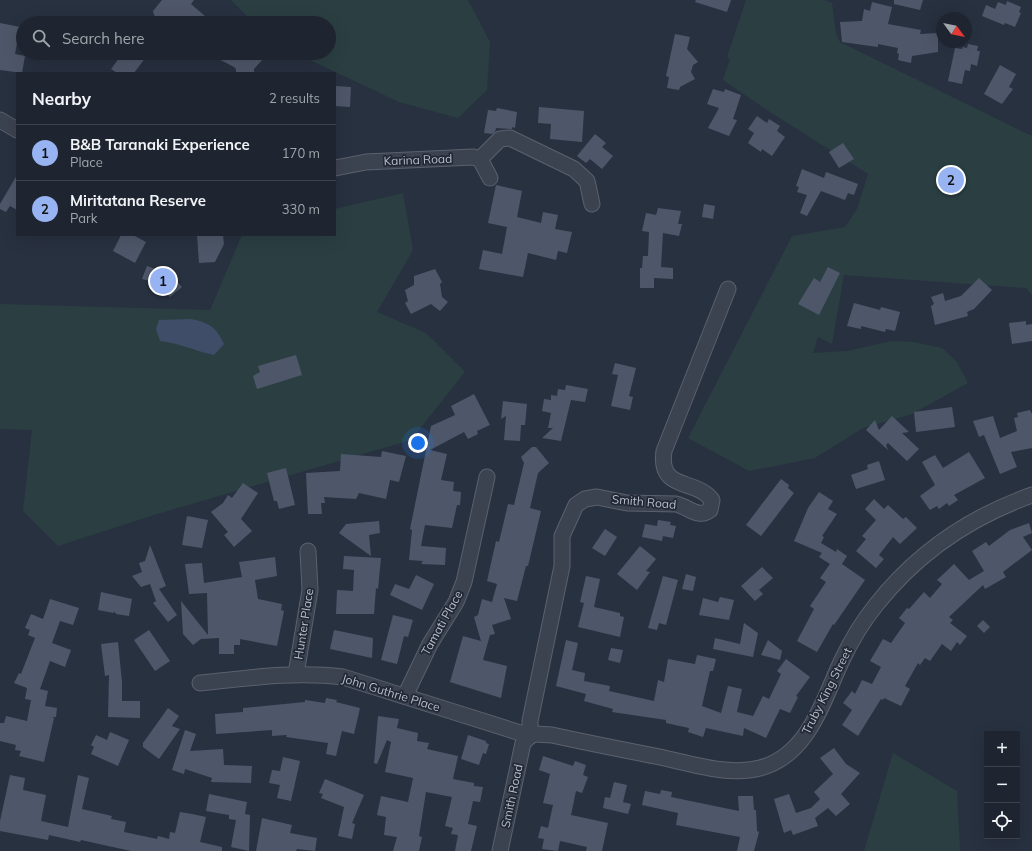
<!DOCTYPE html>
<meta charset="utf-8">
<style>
:root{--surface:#1e2530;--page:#2b313c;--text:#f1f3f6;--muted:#a1a5ab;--line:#3c424c;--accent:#97b3f2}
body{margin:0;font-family:Mulish,sans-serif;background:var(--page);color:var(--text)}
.controls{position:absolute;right:12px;bottom:12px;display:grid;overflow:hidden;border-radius:0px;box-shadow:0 4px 16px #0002}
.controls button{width:36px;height:36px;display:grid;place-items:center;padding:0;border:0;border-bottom:1px solid var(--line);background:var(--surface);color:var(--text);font:20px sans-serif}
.compass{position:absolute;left:936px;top:12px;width:36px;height:36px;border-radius:50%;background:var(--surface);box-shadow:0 4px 16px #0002;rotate:123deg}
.you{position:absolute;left:418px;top:443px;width:14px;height:14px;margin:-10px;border:3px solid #fff;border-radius:50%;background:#1a73e8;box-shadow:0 0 0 6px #1a73e833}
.badge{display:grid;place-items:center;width:26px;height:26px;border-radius:50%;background:var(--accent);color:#111;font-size:13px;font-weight:700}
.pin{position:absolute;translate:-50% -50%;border:2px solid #fff;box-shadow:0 1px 4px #0006}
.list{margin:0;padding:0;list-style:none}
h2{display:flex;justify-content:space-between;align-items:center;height:52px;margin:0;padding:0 16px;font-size:17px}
h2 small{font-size:13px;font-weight:400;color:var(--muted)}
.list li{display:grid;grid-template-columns:26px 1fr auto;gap:12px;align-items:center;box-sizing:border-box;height:56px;padding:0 16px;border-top:1px solid var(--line)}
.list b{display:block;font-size:15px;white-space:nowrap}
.list p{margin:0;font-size:13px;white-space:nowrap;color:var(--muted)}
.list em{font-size:13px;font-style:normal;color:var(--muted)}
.icon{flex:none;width:22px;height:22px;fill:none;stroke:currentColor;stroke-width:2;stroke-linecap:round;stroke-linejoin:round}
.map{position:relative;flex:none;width:1032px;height:851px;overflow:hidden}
.search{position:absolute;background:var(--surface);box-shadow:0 4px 16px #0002;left:16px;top:16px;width:320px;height:44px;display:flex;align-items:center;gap:10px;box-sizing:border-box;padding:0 14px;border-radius:22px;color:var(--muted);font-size:15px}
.panel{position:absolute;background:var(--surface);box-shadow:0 4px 16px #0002;left:16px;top:72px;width:320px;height:164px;border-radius:0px}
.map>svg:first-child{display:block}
.green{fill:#2b3f42}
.water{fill:#3f4d68}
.building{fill:#4e5769}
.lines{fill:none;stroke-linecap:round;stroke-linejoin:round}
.minor-casing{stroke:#5a616e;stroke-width:17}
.minor{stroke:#3c4350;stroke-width:15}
.labels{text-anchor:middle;stroke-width:3.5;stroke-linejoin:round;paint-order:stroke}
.street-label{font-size:12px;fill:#b9beca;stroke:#212836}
</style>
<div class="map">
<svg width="1032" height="851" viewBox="0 0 1032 851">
<rect width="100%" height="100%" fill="#283140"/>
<g class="green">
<path d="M231,0H468L490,42L487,90L458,118L399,102L295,53H329V23H254Z"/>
<path d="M746,0H824L832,3L836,34L840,42L1032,136V295L1026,288L844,275L832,344L818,337L813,353L848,351L891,341L914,342L942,348L957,362L968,383L912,414L863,428L815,458L749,471L688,438L792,236L845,227L857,209L868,174L770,112L723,80L730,59L727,57Z"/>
<path d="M403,193L413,250L377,312L426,333L465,372L411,440L157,514L58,546L23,511L32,430L0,429V304L210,310L242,235H335V209Z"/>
<path d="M893,753L957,791L960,851H864Z"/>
</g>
<path class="water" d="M191,319C210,323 216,327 224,344L214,355C195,351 179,343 160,341L156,329L159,320Z"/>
<g class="building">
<path d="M162,0H194L191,4L213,23H163L154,15L153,11Z"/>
<path d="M696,0H731L727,12L695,2Z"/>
<path d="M894,0H923L920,10L894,4Z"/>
<path d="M1007,1L1021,7L1019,12L1021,13L1015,27L1005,23L1004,25L982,16L986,5L995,9L998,2L1006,5Z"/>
<path d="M872,2L892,7L888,24L921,30L920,34L938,33V52L912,56L911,63L898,60L899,54L897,53L898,48L878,44V47L842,42L840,22L862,21L864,9L870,11Z"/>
<path d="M0,23L20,27L15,54L25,56L22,73L0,70Z"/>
<path d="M675,34L690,37L687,49L698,62L693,65L691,72L695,79L680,87L679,90L667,88L669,77L666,76Z"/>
<path d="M968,44L978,46L977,51H980L977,66L971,64L970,71L965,70L962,84L948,81L955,48L962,49L963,47L967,48Z"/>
<path d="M123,53H149L134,73H117L111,69Z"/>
<path d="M207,53H258L264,58L254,69V73H236V69L234,67Z"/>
<path d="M1000,65L1016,74L1009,87L1013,89L1002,104L984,94Z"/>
<path d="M335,86L351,87L350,107L335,106Z"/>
<path d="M713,89L724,92L725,89L741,95L733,119L737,120L729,136L708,128L719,108L707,104Z"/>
<path d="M539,107L584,111L582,142L550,139L551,124L538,123Z"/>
<path d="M497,108L517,112L515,128L512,127V129L496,128L495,132L492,134L484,133L488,110L496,111Z"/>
<path d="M757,116L767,123L769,119L780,126L777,131L785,137L772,156L762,149L761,152L748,143L754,133L748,129Z"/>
<path d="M595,134L606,143L602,147L613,156L602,169L590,159L586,163L577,156Z"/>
<path d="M843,143L854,159L839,168L829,152Z"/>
<path d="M802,169L824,178L826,172L858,184L854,195L848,193L845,200L821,191L807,216L800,213L807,195L797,192L799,187L796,186Z"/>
<path d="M17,175V210L10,206L6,212L0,209V204Z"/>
<path d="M496,185L522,191L517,217L541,223L543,212L558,215L555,229L572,232L567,253L558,251L556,260L528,253L523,277L479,269L483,250L502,254L507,227L488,223Z"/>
<path d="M704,204L715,206L713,219L702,217Z"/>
<path d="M658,208L681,211L678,224H682L679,236L663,233L661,267L673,268V279L654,278V288H640V268H642L643,256H648L649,232L642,231L646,213L656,215Z"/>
<path d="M121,235H133L146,242L135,263L113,251Z"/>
<path d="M197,235H223L224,244L215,262L199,263Z"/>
<path d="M147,266L171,275L182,287L170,297L158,283L142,279Z"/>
<path d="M828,267L840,273L819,315L798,304L814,278L820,282Z"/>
<path d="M435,269L442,282L440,284L442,297L448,302L440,311L431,304L411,314L405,303L408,301L405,290L414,285V276Z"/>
<path d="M979,278L992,290L974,309L967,312L968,316L935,325L931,306L934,304L931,297L943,293L945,301L961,296Z"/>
<path d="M854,303L880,310L881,307L900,312L895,331L886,329L885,332L861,326V329L847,326Z"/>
<path d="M1026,321V325L1032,324V341L1012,344L1009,323Z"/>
<path d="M296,355L302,375L257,389L253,376L260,372L258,366Z"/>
<path d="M615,363L636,368L629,396L633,397L630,410L611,406L618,375L612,374Z"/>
<path d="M566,385L588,389L585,402L571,400L561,441L542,438L553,428H548L551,413L542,411L544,399L551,400V395L557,396L558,389L565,390Z"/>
<path d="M474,394L490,425L477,431L478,434L468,439L464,432L430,450L447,454L441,480L454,482L453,491L461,492L460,505H457L452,528L425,525L421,546L446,548L445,565L421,564L423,561L409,560L412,530L410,529L431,426L455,415L451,406Z"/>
<path d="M503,401L527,404L525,425H521L520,441L504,440L506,416L501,419Z"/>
<path d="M952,407L955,427L916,432L914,412Z"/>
<path d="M1030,410L1032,414V448L1011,452L1017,467L1000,474L984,435L979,437L973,421L993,416L1000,438L1017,431L1014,418L1018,417L1017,413Z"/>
<path d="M892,416L909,432L902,433L919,449L907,461L888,443L886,445L888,450L866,430L875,420L879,430Z"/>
<path d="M532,447H536L549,463L538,473L530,508L541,511L528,566H526L517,601L504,598L511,619L492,625L495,634L490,635L483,660L507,666L501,698L450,682L463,636L481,641L474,617L478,615L482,599L492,602L497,584L487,581L496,541L499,542L508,504L514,505L524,463L521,457Z"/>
<path d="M382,451L406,456L399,482L390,480L386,499L359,493L356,499L324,497L325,503H321L322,514H308L306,473L340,471L341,454L381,457Z"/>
<path d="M969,452L985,478L954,495L958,500L949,506L947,503L939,509L937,506L930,510L920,496L935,485L922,462L935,455L943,468Z"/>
<path d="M879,461L885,480L856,489L851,475L868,469L867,465Z"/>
<path d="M286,468L295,505L279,509L277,501H274L267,473Z"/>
<path d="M781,479L789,485L788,488L794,493L761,536L746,525Z"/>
<path d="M243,483L258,493L241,519L252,531L234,547L224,535L228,532L211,512L223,503L228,495L232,498Z"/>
<path d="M819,492L833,501L828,509L837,514L822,536L824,537L821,543L836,552L837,549L847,556L842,564L865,580L834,625L833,624L817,652L797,641L814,609L810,606L826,582L820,578L830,564L819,557L822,553L794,541L808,508Z"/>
<path d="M874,499L884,509L888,505L903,519L906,517L917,528L900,544L893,537L879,555L884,559L876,568L856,551L866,539L862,536L876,520L865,509Z"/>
<path d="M187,516L208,520L202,548L182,545Z"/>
<path d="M658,520L671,522L670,525L676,526L673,538L663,536L662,541L642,537L645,524L657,526Z"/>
<path d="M379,521L380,533L369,535L371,556L339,533L346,524Z"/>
<path d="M1029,523L1032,533L1023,537L1032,550L1003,572L1006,577L985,589L983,585L949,617L953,620L950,623L967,636L960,645L957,642L951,651L942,644L930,661L925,658L920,665L918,663L905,686L910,689L901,706L884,698L883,700L881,699L858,736L842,725L852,710L843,703L852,691L855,694L862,680L872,684L881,667L870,661L883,639L891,643L905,623L899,618L907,608L909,609L924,592L930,598L942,584L937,580L954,564L969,580L984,571L972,551L986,542L989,546L1010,530Z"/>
<path d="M605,529L617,537L605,556L592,548Z"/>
<path d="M150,545L166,586L159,589L177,615L168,622L153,603L156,601L150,584L141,587L132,576L142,572L139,563L145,561Z"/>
<path d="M640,546L656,559L646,571L650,572L637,590L617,574Z"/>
<path d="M344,556L381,558L378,589L376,588L374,614H336L337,590L353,591L354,570L343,569Z"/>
<path d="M275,557L277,576L255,580L258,599L282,604L281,610L284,611L277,646L240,639V645H234V654H219V638L201,639L193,645L183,634L181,601L208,635L207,593L189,594L185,564L202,563L204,583L242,577L239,562Z"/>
<path d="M762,567L773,578L759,590L763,594L755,601L741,586Z"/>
<path d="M686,574L696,577L693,591L682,589Z"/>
<path d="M416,575L434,584L422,610L390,595L395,584L409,589Z"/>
<path d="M586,576L600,579L594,607L620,613V616L624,617L620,637L578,627L584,603L580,602Z"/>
<path d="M663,576L678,580L666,625L659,623L657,630L648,628Z"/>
<path d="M101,592L132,599L129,616L116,614L114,611V613L98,610Z"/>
<path d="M720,597L734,600L729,620L699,615L703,598L718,602Z"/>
<path d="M50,599L79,608L73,625L60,621L52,643L71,650L65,667L50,661L40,689L48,691L45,706L57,708L56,717H52L54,718L44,762L19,756L21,751L15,750L16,745L0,741V723H4L6,716L27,721L31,700L25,699L27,688L14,683L19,673L21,674L35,638L28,635L30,630L25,628L31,614L43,619Z"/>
<path d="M393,615L413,620L408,637L404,636L397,664L381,660Z"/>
<path d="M983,620L990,627L984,633L977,626Z"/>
<path d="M744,623L758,633L753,657L713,649L715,638L740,644Z"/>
<path d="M149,630L170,661L155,671L134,640Z"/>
<path d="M334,630L373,638L372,658L330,649Z"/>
<path d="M566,640L578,643L572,670L585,673L584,681L610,686L609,691L654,701L658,680L664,682L668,659L695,664L697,655L716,659L713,671H710L702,706L721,713L728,686L742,689L737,712L753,716L763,696L769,699L781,674L777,671L786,659L810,677L796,696L798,697L790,713L780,709L766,738L744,728L743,736L706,728L703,737L688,732L689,728L666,723V720L612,712L613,709L584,701L586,694L556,686Z"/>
<path d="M768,640L782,651L780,660L761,655Z"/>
<path d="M118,642L122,682V701H140V718L108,717L109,675L105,676L101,644Z"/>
<path d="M611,648L623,650L620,663L608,660Z"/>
<path d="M326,698L337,700L336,702L360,708L354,734L342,731L336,756L326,754L328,743L286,737L287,735L272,736V730L216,734L215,714L243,712V708L305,702V700L325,703Z"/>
<path d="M168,708L179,716L172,726L180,729L159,759L143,747V743Z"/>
<path d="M378,716L399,719L397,728L418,733L417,741L429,743L427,749L458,756L453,779L474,783V786L483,787L480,802L473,801L468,824L477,826L471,851H455L458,835L451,834L453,828L445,826L452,797L426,792L419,836L422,837L419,851H393L397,837L384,835L386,817L377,815L381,796L408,802L413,778L385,772L391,742L387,740L377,764L374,763Z"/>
<path d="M185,730L196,734L190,751L223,749L224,765L252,766L251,783L211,782L212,778L185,769L184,774L172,770Z"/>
<path d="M110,732L129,740L118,766L91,754L94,747L91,745L96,735L107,740Z"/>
<path d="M468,735L486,741V743L489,744L486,754L483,753L479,765L461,759Z"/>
<path d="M834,748L846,764L860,773L841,794L850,804L836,816L828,808L815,818L818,826L793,835L791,830L784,833L774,799L789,794L796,813L811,808L820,799L814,792L833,774L820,758Z"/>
<path d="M543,756L573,766L575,761L586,765L583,775L588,777L582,793L576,791L571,815L608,823L602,851H586L587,847L560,841L558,851L542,849L544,839L538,838L541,826L548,828L553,805L543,803L550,774L539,770Z"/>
<path d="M283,757L300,761L291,801L277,798L280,785L269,783L272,770L280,771Z"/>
<path d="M10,775L25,778L23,790L46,795L41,821L68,827L78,775L89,778L82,809L112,816L111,819L126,822L124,832L157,839L158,836L169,839L170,832L175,833L180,812L192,814L206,817L200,842L222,847V851H131L81,840L80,842L49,835L48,840L0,831V821Z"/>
<path d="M325,779L364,795L352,823L355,824L352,839L338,836L344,807L321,798L323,794L319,793Z"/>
<path d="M614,782L627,785L623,802L631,804L628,814L603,808L605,797L610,798Z"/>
<path d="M661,790L672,792L671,797L739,811L738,796H753L754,810H756L757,831L759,832L754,851H737L740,837L676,825L678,813L642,805L645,791L660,794Z"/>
<path d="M209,794L247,802L245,814L250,815L249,851L231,847L236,820L229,819V815L206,811Z"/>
<path d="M262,818L292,825L290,833L317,838L315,851L297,849L296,851H256Z"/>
</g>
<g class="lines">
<g class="minor-casing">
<g id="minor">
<path d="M0,120L17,130"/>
<path d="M480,159L500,139L510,138L574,169L587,181L592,204"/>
<path d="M335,168L366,162L473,157L480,159L490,178"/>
<path d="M296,674L310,590L308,551"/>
<path d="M200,683C248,678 295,671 343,677L530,736L535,734L552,735C588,743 624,750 660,757C692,764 728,776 760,768C809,755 823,700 842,660C851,641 863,621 876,605C917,553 970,517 1032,495"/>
<path d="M405,696L430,644L456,602L464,582L487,477"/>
<path d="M500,851L523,743L530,736V721L562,566V536L576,505L585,499L597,497L627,503L676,504C689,507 698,519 710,510L712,500C696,478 658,492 664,451L728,289"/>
</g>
</g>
<use href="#minor" class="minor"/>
</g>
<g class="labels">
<g class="street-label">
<text transform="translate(418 160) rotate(-2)" y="4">Karina Road</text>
<text transform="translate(644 502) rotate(5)" y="4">Smith Road</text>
<text transform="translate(442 623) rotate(-61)" y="4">Tamati Place</text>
<text transform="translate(304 624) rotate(-81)" y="4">Hunter Place</text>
<text transform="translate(827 691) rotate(-63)" y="4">Truby King Street</text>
<text transform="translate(391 693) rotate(17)" y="4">John Guthrie Place</text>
<text transform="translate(512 796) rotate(-78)" y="4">Smith Road</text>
</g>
</g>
</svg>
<div class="controls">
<button>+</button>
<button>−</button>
<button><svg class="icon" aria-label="locate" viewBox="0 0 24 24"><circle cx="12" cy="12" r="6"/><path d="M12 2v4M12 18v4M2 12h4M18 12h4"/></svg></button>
</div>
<svg class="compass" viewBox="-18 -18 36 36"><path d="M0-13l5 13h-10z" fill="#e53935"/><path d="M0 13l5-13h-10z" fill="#a1a5ab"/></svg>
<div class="you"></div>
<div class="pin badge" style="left:163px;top:281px">1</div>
<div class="pin badge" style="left:951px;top:180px">2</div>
<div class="search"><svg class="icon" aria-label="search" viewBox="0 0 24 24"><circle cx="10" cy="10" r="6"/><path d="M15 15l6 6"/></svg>Search here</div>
<section class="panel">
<h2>Nearby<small>2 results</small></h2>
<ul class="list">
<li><span class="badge">1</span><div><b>B&amp;B Taranaki Experience</b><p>Place</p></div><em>170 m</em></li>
<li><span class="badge">2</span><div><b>Miritatana Reserve</b><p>Park</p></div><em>330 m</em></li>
</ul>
</section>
</div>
